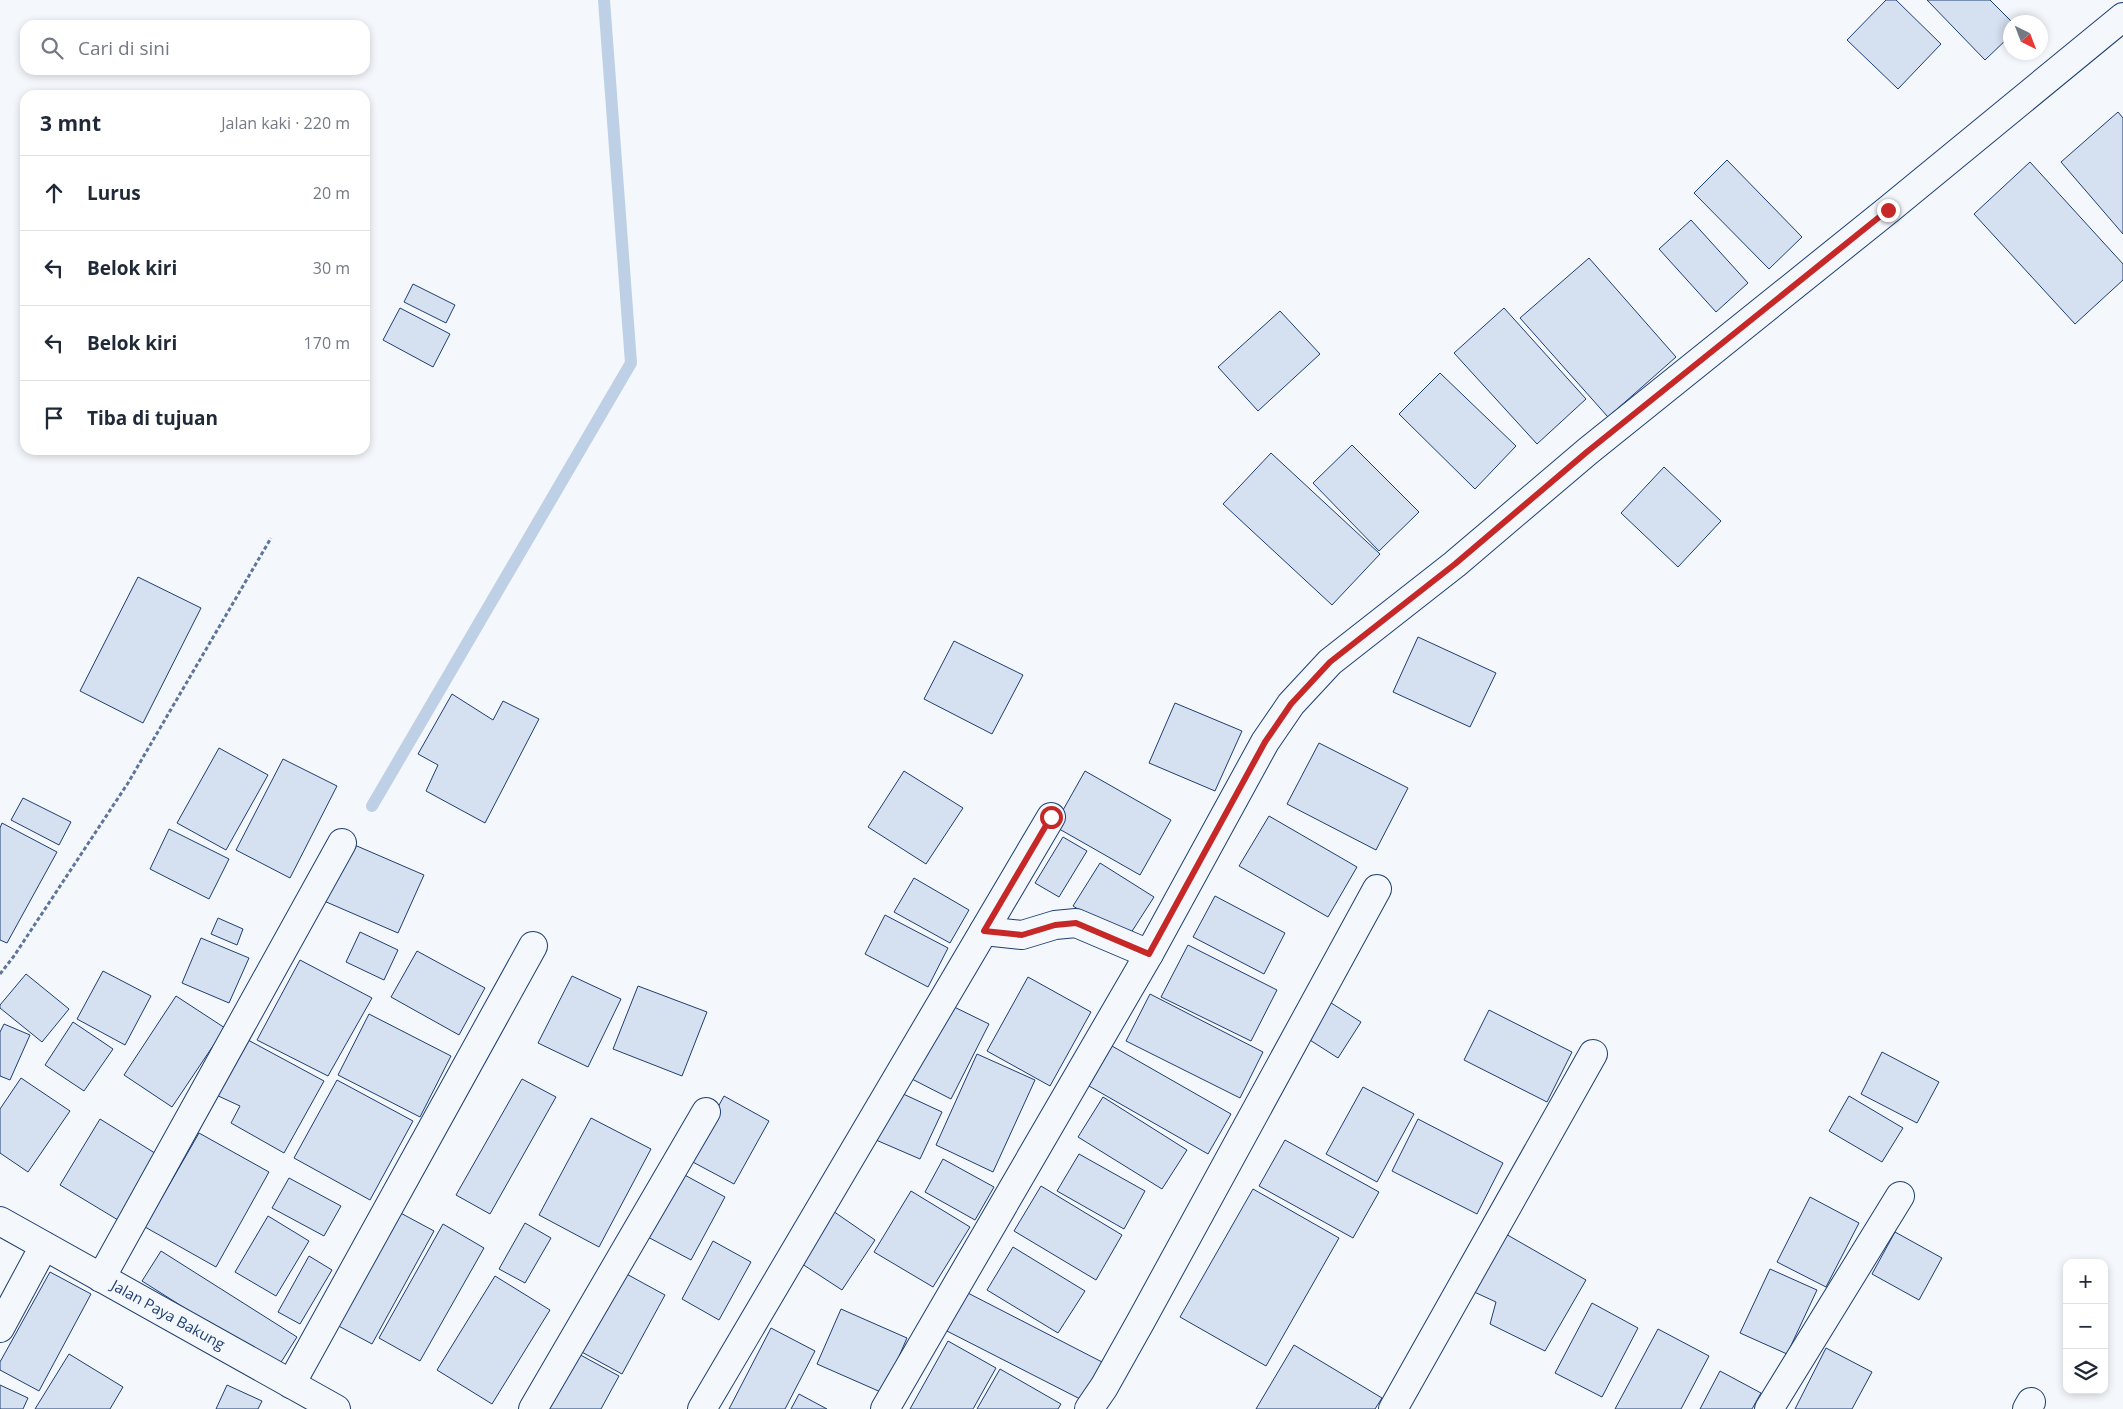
<!DOCTYPE html>
<html lang="id">
<meta charset="utf-8">
<style>
:root{--surface:#fff;--page:#f2f2f3;--text:#1f2937;--muted:#747a83;--line:#e0e1e3}
body{margin:0;font-family:"Open Sans",sans-serif;background:var(--page);color:var(--text)}
.controls{position:absolute;right:15px;bottom:15px;display:grid;overflow:hidden;border-radius:10px;box-shadow:0 2px 8px #0003}
.controls button{width:45px;height:45px;display:grid;place-items:center;padding:0;border:0;border-bottom:1px solid var(--line);background:var(--surface);color:var(--text);font:25px sans-serif}
.compass{position:absolute;left:2003px;top:15px;width:45px;height:45px;border-radius:50%;background:var(--surface);box-shadow:0 2px 8px #0003;rotate:138deg}
.stop{position:absolute;width:15px;height:15px;margin:-11px;border:4px solid #c62828;border-radius:50%;background:#fff}
.stop.end{background:#c62828;border-color:#fff;box-shadow:0 1px 5px #0008}
.list{margin:0;padding:0;list-style:none}
h2{display:flex;justify-content:space-between;align-items:center;height:65px;margin:0;padding:0 20px;font-size:21px}
h2 small{font-size:16px;font-weight:400;color:var(--muted)}
.list li{display:grid;grid-template-columns:32px 1fr auto;gap:15px;align-items:center;box-sizing:border-box;height:75px;padding:0 20px;border-top:1px solid var(--line)}
.list b{display:block;font-size:19px;white-space:nowrap}
.list em{font-size:16px;font-style:normal;color:var(--muted)}
.icon{flex:none;width:28px;height:28px;fill:none;stroke:currentColor;stroke-width:2;stroke-linecap:round;stroke-linejoin:round}
.map{position:relative;flex:none;width:2123px;height:1409px;overflow:hidden}
.search{position:absolute;background:var(--surface);box-shadow:0 2px 8px #0003;left:20px;top:20px;width:350px;height:55px;display:flex;align-items:center;gap:12px;box-sizing:border-box;padding:0 18px;border-radius:15px;color:var(--muted);font-size:19px}
.panel{position:absolute;background:var(--surface);box-shadow:0 2px 8px #0003;left:20px;top:90px;width:350px;height:365px;border-radius:15px}
.map>svg:first-child{display:block}
.lines{fill:none;stroke-linecap:round;stroke-linejoin:round}
.stream{stroke:#bed0e5;stroke-width:12}
.building{fill:#d5e0f0;stroke:#1d3f73}
.minor-casing{stroke:#1d3f73;stroke-width:30}
.secondary-casing{stroke:#1d3f73;stroke-width:30}
.path{stroke:#5e769c;stroke-width:3;stroke-dasharray:4 2.5;stroke-linecap:butt}
.minor{stroke:#f4f7fb;stroke-width:28}
.secondary{stroke:#f4f7fb;stroke-width:28}
.route{stroke:#c62828;stroke-width:6}
.labels{text-anchor:middle;stroke-width:4;stroke-linejoin:round;paint-order:stroke}
.street-label{font-size:15px;fill:#1d3f73;stroke:#f4f7fb}
</style>
<div class="map">
<svg width="2123" height="1409" viewBox="0 0 2123 1409">
<rect width="100%" height="100%" fill="#f4f7fb"/>
<g class="lines">
<path class="stream" d="M372,806L631,363L604,0"/>
</g>
<g class="building">
<path d="M1886,0H1896L1941,44L1898,89L1847,40Z"/>
<path d="M1927,0H1990L2012,22H2010V36L1985,60Z"/>
<path d="M2118,112L2123,118V234L2061,162Z"/>
<path d="M1727,160L1802,237L1769,269L1694,193Z"/>
<path d="M2030,162L2123,264V280L2075,324L1974,214Z"/>
<path d="M1691,220L1748,283L1716,312L1659,249Z"/>
<path d="M1589,258L1676,357L1608,417L1520,318Z"/>
<path d="M413,284L455,305L446,323L404,302Z"/>
<path d="M400,308L450,334L433,367L383,340Z"/>
<path d="M1504,308L1586,399L1537,444L1454,353Z"/>
<path d="M1280,311L1320,354L1258,411L1218,367Z"/>
<path d="M1440,373L1516,446L1475,489L1399,414Z"/>
<path d="M1352,445L1419,512L1379,551L1313,483Z"/>
<path d="M1271,453L1380,554L1332,605L1223,504Z"/>
<path d="M1664,467L1721,521L1678,567L1621,513Z"/>
<path d="M138,577L201,608L143,723L80,691Z"/>
<path d="M1418,637L1496,673L1470,727L1393,692Z"/>
<path d="M954,641L1023,675L992,734L924,699Z"/>
<path d="M452,694L493,720L503,701L539,719L485,823L426,791L438,765L418,754Z"/>
<path d="M1175,703L1242,731L1215,791L1149,763Z"/>
<path d="M1319,743L1408,788L1376,850L1287,804Z"/>
<path d="M219,748L268,775L226,850L177,823Z"/>
<path d="M283,759L337,786L290,878L236,850Z"/>
<path d="M904,771L963,808L926,864L868,827Z"/>
<path d="M1085,771L1171,820L1140,875L1054,826Z"/>
<path d="M23,798L71,822L59,845L11,820Z"/>
<path d="M1269,816L1357,867L1328,917L1239,866Z"/>
<path d="M2,823L57,852L7,943L0,940V828Z"/>
<path d="M169,829L229,859L209,899L150,869Z"/>
<path d="M1063,837L1087,851L1059,897L1035,883Z"/>
<path d="M350,843L424,875L398,933L324,901Z"/>
<path d="M1100,863L1154,897L1127,939L1073,906Z"/>
<path d="M914,878L969,910L950,943L894,912Z"/>
<path d="M1215,896L1285,933L1264,974L1193,937Z"/>
<path d="M885,915L948,948L928,987L865,954Z"/>
<path d="M218,918L243,929L237,945L211,934Z"/>
<path d="M360,932L398,950L384,980L346,962Z"/>
<path d="M201,938L249,958L229,1003L182,983Z"/>
<path d="M1188,945L1277,990L1251,1041L1161,997Z"/>
<path d="M417,951L485,988L459,1035L391,997Z"/>
<path d="M300,960L372,998L328,1076L257,1040Z"/>
<path d="M103,971L151,996L125,1045L77,1019Z"/>
<path d="M26,974L69,1009L42,1042L0,1008V1005Z"/>
<path d="M572,976L621,999L588,1067L538,1043Z"/>
<path d="M1028,977L1091,1012L1050,1086L987,1051Z"/>
<path d="M638,986L707,1012L682,1076L613,1049Z"/>
<path d="M1150,994L1263,1052L1240,1098L1126,1041Z"/>
<path d="M176,996L225,1028L172,1107L124,1075Z"/>
<path d="M1325,999L1361,1022L1338,1058L1302,1035Z"/>
<path d="M946,1003L989,1024L951,1099L908,1077Z"/>
<path d="M1489,1010L1572,1052L1547,1102L1464,1060Z"/>
<path d="M369,1014L451,1056L420,1117L338,1075Z"/>
<path d="M73,1022L113,1049L84,1091L45,1065Z"/>
<path d="M4,1024L30,1035L10,1080L0,1076V1032Z"/>
<path d="M248,1040L324,1081L284,1153L231,1123L240,1106L214,1094Z"/>
<path d="M1112,1046L1231,1114L1208,1154L1089,1086Z"/>
<path d="M1882,1052L1939,1082L1917,1123L1861,1094Z"/>
<path d="M977,1054L1035,1080L993,1172L936,1145Z"/>
<path d="M21,1078L70,1111L28,1172L0,1153V1109Z"/>
<path d="M522,1079L556,1097L490,1214L456,1195Z"/>
<path d="M337,1080L413,1121L370,1200L294,1158Z"/>
<path d="M1363,1087L1414,1114L1377,1182L1326,1154Z"/>
<path d="M899,1092L942,1112L920,1159L876,1140Z"/>
<path d="M724,1096L769,1121L734,1184L689,1160Z"/>
<path d="M1849,1096L1903,1128L1882,1162L1829,1131Z"/>
<path d="M1103,1097L1187,1150L1162,1189L1078,1137Z"/>
<path d="M591,1118L651,1149L599,1247L539,1215Z"/>
<path d="M100,1119L158,1155L118,1220L60,1185Z"/>
<path d="M1418,1119L1503,1163L1477,1214L1392,1171Z"/>
<path d="M199,1133L269,1172L216,1267L145,1227Z"/>
<path d="M1285,1140L1379,1192L1353,1238L1259,1186Z"/>
<path d="M1079,1154L1145,1191L1124,1229L1057,1191Z"/>
<path d="M943,1159L994,1187L975,1220L925,1192Z"/>
<path d="M681,1173L725,1197L691,1260L646,1236Z"/>
<path d="M289,1178L341,1206L324,1236L272,1208Z"/>
<path d="M1041,1186L1122,1235L1096,1280L1014,1231Z"/>
<path d="M1253,1189L1339,1238L1266,1366L1180,1317Z"/>
<path d="M911,1191L970,1227L933,1287L874,1252Z"/>
<path d="M1810,1197L1859,1223L1826,1287L1777,1262Z"/>
<path d="M830,1209L875,1240L842,1290L796,1260Z"/>
<path d="M395,1210L434,1231L372,1344L333,1323Z"/>
<path d="M268,1216L309,1241L276,1296L235,1272Z"/>
<path d="M525,1223L551,1238L525,1283L499,1269Z"/>
<path d="M443,1224L484,1248L420,1361L379,1338Z"/>
<path d="M1895,1232L1942,1258L1919,1300L1872,1274Z"/>
<path d="M1504,1233L1586,1280L1545,1351L1490,1324L1496,1302L1472,1291Z"/>
<path d="M713,1241L751,1262L719,1320L682,1299Z"/>
<path d="M1013,1247L1085,1291L1058,1333L987,1290Z"/>
<path d="M161,1251L297,1337L278,1367L142,1281Z"/>
<path d="M309,1256L332,1270L300,1324L278,1312Z"/>
<path d="M1770,1269L1817,1290L1787,1354L1740,1333Z"/>
<path d="M621,1271L665,1295L622,1374L578,1350Z"/>
<path d="M50,1272L91,1294L39,1391L0,1370V1362Z"/>
<path d="M495,1276L550,1310L492,1404L437,1370Z"/>
<path d="M962,1290L1104,1363L1084,1401L943,1329Z"/>
<path d="M1592,1303L1638,1328L1602,1397L1555,1373Z"/>
<path d="M841,1309L907,1338L883,1393L817,1364Z"/>
<path d="M771,1328L815,1351L785,1409H729Z"/>
<path d="M1658,1329L1709,1356L1681,1409H1615Z"/>
<path d="M948,1341L996,1368L973,1409H910Z"/>
<path d="M1294,1345L1382,1398L1375,1409H1256Z"/>
<path d="M1826,1348L1872,1372L1852,1409H1795Z"/>
<path d="M575,1352L619,1376L601,1409H544Z"/>
<path d="M69,1354L123,1387L110,1409H35Z"/>
<path d="M1000,1369L1061,1404L1058,1409H977Z"/>
<path d="M1720,1371L1761,1393L1752,1409H1700Z"/>
<path d="M0,1385L28,1398L23,1409H0Z"/>
<path d="M227,1385L262,1401L258,1409H216Z"/>
<path d="M799,1394L827,1409H791Z"/>
</g>
<g class="lines">
<g class="minor-casing">
<g id="minor">
<path d="M984,931L1022,935L1055,925L1076,923L1149,954"/>
<path d="M101,1278L342,843"/>
<path d="M0,1328L44,1246"/>
<path d="M291,1384L533,946"/>
<path d="M533,1409L706,1112"/>
<path d="M702,1409L1051,817"/>
<path d="M885,1409L1149,954L1265,742L1291,704L1330,662L1455,564L1588,451L1888,210L2123,17"/>
<path d="M1089,1409L1104,1387L1141,1321L1377,889"/>
<path d="M1393,1409L1593,1054"/>
<path d="M1769,1409L1900,1196"/>
<path d="M2027,1409L2031,1402"/>
</g>
</g>
<g class="secondary-casing">
<path id="secondary" d="M0,1221L336,1409"/>
</g>
<path class="path" d="M0,974L14,956L128,783L271,538"/>
<use href="#minor" class="minor"/>
<use href="#secondary" class="secondary"/>
</g>
<g class="lines">
<path class="route" d="M1051,817L984,931L1022,935L1055,925L1076,923L1149,954L1265,742L1291,704L1330,662L1455,564L1588,451L1888,210"/>
</g>
<g class="labels">
<g class="street-label">
<text transform="translate(168 1315) rotate(29)" y="5">Jalan Paya Bakung</text>
</g>
</g>
</svg>
<div class="controls">
<button>+</button>
<button>−</button>
<button><svg class="icon" aria-label="layers" viewBox="0 0 24 24"><path d="M12 4l9 5-9 5-9-5zM3 14l9 5 9-5"/></svg></button>
</div>
<svg class="compass" viewBox="-18 -18 36 36"><path d="M0-13l5 13h-10z" fill="#e53935"/><path d="M0 13l5-13h-10z" fill="#747a83"/></svg>
<div class="stop" style="left:1051px;top:817px"></div>
<div class="stop end" style="left:1888px;top:210px"></div>
<div class="search"><svg class="icon" aria-label="search" viewBox="0 0 24 24"><circle cx="10" cy="10" r="6"/><path d="M15 15l6 6"/></svg>Cari di sini</div>
<section class="panel">
<h2>3 mnt<small>Jalan kaki · 220 m</small></h2>
<ul class="list">
<li><svg class="icon" aria-label="ahead" viewBox="0 0 24 24"><path d="M12 20V5M6 11l6-6 6 6"/></svg><div><b>Lurus</b></div><em>20 m</em></li>
<li><svg class="icon" aria-label="left" viewBox="0 0 24 24"><path d="M17 20v-9H6M10 6l-5 5 5 5"/></svg><div><b>Belok kiri</b></div><em>30 m</em></li>
<li><svg class="icon" aria-label="left" viewBox="0 0 24 24"><path d="M17 20v-9H6M10 6l-5 5 5 5"/></svg><div><b>Belok kiri</b></div><em>170 m</em></li>
<li><svg class="icon" aria-label="arrive" viewBox="0 0 24 24"><path d="M6 21V4h12l-3 4 3 4H6"/></svg><div><b>Tiba di tujuan</b></div></li>
</ul>
</section>
</div>
